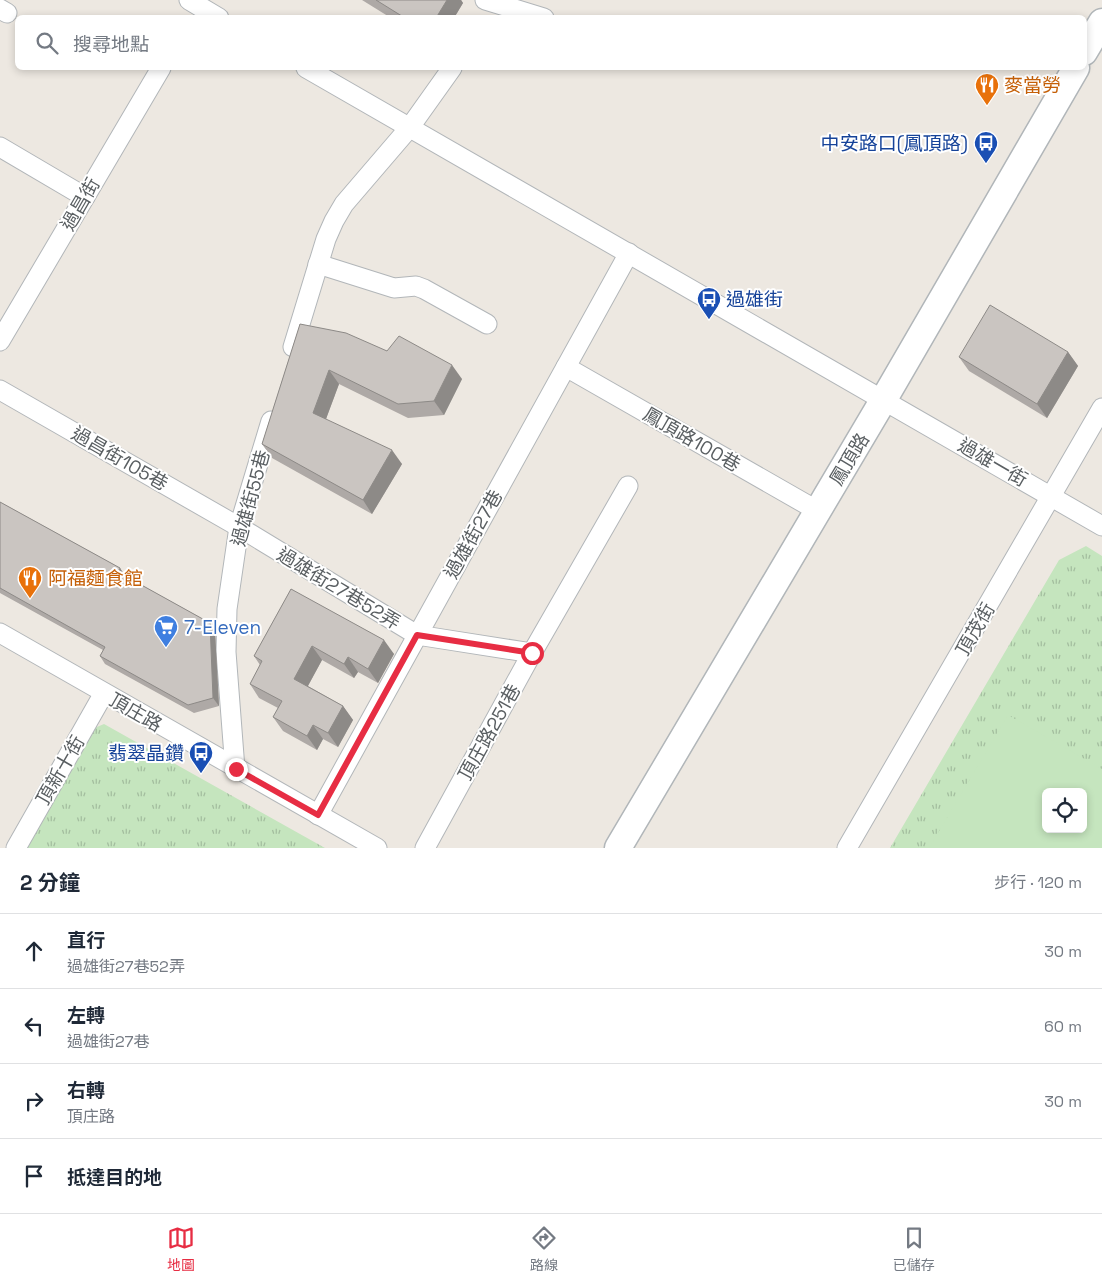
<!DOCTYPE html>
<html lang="zh-TW">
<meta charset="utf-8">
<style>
:root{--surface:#fff;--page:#f6f6f7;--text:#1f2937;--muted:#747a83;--line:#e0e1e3;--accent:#e72d43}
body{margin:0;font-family:"Space Grotesk","Noto Sans TC",sans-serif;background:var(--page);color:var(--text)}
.controls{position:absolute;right:15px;bottom:15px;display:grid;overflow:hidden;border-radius:8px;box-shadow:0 2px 8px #0003}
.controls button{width:45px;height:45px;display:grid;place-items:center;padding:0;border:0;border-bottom:1px solid var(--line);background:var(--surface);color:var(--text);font:25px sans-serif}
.stop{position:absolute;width:15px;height:15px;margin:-11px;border:4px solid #e72d43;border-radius:50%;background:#fff}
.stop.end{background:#e72d43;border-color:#fff;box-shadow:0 1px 5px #0008}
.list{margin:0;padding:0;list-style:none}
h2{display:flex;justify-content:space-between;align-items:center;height:65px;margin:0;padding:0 20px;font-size:21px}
h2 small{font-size:16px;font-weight:400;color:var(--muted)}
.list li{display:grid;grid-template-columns:32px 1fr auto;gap:15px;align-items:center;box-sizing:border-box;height:75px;padding:0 20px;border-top:1px solid var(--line)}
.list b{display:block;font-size:19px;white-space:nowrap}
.list p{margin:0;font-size:16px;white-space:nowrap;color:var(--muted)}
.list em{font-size:16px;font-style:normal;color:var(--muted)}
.icon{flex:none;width:28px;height:28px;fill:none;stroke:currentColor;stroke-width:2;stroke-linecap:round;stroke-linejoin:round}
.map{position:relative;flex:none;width:1102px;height:848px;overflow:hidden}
.search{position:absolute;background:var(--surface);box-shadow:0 2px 8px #0003;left:15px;right:15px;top:15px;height:55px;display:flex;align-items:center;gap:12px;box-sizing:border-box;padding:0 18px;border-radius:8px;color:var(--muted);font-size:19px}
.sheet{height:365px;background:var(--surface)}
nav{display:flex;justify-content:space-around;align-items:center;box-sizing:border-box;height:70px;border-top:1px solid var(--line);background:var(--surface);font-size:14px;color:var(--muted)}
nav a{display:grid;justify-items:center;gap:2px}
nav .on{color:var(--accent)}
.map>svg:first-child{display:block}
.grass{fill:url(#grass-tufts);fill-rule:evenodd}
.park{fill:#c5e5be;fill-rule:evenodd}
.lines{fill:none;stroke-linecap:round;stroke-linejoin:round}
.minor-casing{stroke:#b2b6b9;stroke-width:21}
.secondary-casing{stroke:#b1b6b9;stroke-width:29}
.minor{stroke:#fff;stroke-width:19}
.secondary{stroke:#fff;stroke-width:26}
.wall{fill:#aea9a6}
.shaded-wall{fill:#8d8a87}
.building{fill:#cac5c1;stroke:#8d8a87}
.route{stroke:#e72d43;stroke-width:6}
.labels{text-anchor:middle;stroke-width:4;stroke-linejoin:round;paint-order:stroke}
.food-label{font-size:19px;fill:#c56008;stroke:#fff;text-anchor:start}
.transit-label{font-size:19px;fill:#164399;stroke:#fff;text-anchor:end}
.street-label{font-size:19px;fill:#5a5f62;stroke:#fff}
.shop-label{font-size:19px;fill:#366cbe;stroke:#fff;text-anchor:start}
</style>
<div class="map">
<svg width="1102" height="848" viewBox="0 0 1102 848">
<defs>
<pattern id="grass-tufts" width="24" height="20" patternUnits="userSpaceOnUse" patternTransform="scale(1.25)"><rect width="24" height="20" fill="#c5e5be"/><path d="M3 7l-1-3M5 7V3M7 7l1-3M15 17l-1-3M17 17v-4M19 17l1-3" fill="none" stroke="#a3bd9e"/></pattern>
</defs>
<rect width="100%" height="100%" fill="#ede8e1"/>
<g class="grass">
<path d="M1086,546L1102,556V848H890L1059,560ZM1046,792H1083V829H1046Z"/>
<path d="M104,724L325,848H19L85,732Z"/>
</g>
<path class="park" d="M1008,715L1102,769V848H929ZM1046,792H1083V829H1046Z"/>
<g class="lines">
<g class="minor-casing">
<g id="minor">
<path d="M189,0L219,18"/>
<path d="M485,0L544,18"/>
<path d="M0,9L7,13"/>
<path d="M306,68L1102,526"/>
<path d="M0,147L85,197"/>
<path d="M318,264L394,288L416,286L424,289L487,324"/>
<path d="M0,341L161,68"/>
<path d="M293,347L326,239L334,221L344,204L410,127L452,68"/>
<path d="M566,367L818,511"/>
<path d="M0,390L239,527L417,635L532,653"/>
<path d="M0,633L377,848"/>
<path d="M235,769L226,652L227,609L239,527L271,421"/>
<path d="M318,815L629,253"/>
<path d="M16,848L104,693"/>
<path d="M425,848L532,653L628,486"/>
<path d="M847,848L1102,408"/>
</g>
</g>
<g class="secondary-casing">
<g id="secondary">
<path d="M1084,52L1102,22"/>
<path d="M618,848L884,399L1076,68"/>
</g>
</g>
<use href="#minor" class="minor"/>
<use href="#secondary" class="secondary"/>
</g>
<g class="wall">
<path d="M362,0H461L463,3L454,18H391Z"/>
<path d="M300,324L387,351L462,379L444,415L408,418L339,384L326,419L402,464L372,514L272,458L262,444Z"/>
<path d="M1068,352L1078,366L1047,418L969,371L959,357Z"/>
<path d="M0,502L120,568L125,576L210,623L215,631L219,706L194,713L105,664L100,656L103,650L0,593Z"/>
<path d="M291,589L394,654L378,683L358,672L354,678L322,660L308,686L343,706L353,720L338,747L323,739L317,750L283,731L273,717L278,708L259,698L250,684L260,665L254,656Z"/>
</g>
<g class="shaded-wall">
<path d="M447,0H461L463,3L454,18H436Z"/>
<path d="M1068,352L1078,366L1047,418L1037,404Z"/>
<path d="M452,365L462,379L444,415L434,401Z"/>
<path d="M329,370L339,384L323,427L313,413Z"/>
<path d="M392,450L402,464L372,514L363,500Z"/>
<path d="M120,568L125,576L118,572Z"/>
<path d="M210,623L215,631L219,706L213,698Z"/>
<path d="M384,640L394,654L378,683L368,669Z"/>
<path d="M312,646L322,660L304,693L294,679Z"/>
<path d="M348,657L358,672L354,678L344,664Z"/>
<path d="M343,706L353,720L338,747L328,733Z"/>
<path d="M313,725L323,739L317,750L307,736Z"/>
</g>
<g class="building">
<path d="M376,0H447L436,18H405Z"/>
<path d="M990,305L1068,352L1037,404L959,357Z"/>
<path d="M300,324L346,333L387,351L399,336L452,365L434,401L398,404L329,370L313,413L392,450L363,500L262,444Z"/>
<path d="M0,502L120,568L118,572L210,623L213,698L188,705L100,656L105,647L0,588Z"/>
<path d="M291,589L384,640L368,669L348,657L344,664L312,646L294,679L343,706L328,733L313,725L307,736L273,717L282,701L250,684L262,661L254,656Z"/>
</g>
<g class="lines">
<path class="route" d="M236,769L318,815L417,635L532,653"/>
</g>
<defs>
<g id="restaurant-pin" transform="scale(1.25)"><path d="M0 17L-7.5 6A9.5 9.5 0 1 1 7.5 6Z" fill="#e8710a" stroke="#fff"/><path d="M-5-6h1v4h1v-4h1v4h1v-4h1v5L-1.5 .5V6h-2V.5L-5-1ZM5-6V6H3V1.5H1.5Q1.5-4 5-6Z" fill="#fff"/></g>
<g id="bus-pin" transform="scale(1.25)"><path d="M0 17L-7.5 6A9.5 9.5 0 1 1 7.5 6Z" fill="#1a4fb4" stroke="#fff"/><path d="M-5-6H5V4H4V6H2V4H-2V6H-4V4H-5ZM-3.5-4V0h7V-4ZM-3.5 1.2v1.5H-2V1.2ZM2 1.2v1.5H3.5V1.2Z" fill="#fff"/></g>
<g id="supermarket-pin" transform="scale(1.25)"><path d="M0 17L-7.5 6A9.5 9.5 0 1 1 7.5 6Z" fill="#3f7fe0" stroke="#fff"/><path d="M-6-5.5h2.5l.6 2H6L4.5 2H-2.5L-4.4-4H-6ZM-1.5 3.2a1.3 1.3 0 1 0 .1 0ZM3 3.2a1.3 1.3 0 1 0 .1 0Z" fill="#fff"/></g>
</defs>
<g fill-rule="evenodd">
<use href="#restaurant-pin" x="987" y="85"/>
<use href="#bus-pin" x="986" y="143"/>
<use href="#bus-pin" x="709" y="299"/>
<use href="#restaurant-pin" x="30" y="578"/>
<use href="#supermarket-pin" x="166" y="627"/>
<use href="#bus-pin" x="201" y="753"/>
</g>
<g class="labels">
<g class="food-label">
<text x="1004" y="92">麥當勞</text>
<text x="48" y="585">阿福麵食館</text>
</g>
<g class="transit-label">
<text x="968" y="150">中安路口(鳳頂路)</text>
<text x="726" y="306" text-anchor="start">過雄街</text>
<text x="184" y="760">翡翠晶鑽</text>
</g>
<g class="street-label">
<text transform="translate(80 204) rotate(-60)" y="7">過昌街</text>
<text transform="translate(692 439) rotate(30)" y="7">鳳頂路100巷</text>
<text transform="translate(120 458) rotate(30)" y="7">過昌街105巷</text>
<text transform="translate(849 459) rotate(-59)" y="7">鳳頂路</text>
<text transform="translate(993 462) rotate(30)" y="7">過雄一街</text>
<text transform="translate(250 498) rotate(-75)" y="7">過雄街55巷</text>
<text transform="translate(473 534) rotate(-61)" y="7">過雄街27巷</text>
<text transform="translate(339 588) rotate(31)" y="7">過雄街27巷52弄</text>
<text transform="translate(975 629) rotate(-60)" y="7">頂茂街</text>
<text transform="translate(136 712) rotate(30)" y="7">頂庄路</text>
<text transform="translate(489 732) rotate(-61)" y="7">頂庄路251巷</text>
<text transform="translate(60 770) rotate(-60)" y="7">頂新十街</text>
</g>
<g class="shop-label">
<text x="184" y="634">7-Eleven</text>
</g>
</g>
</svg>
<div class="controls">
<button><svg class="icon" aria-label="locate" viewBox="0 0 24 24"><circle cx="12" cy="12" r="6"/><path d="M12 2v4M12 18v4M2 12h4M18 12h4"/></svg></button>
</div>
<div class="stop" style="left:532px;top:653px"></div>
<div class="stop end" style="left:236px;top:769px"></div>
<div class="search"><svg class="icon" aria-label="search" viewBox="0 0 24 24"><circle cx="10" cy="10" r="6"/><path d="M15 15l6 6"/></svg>搜尋地點</div>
</div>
<section class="sheet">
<h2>2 分鐘<small>步行 · 120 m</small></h2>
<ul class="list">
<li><svg class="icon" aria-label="ahead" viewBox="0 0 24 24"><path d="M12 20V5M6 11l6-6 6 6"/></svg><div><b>直行</b><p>過雄街27巷52弄</p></div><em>30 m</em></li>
<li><svg class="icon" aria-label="left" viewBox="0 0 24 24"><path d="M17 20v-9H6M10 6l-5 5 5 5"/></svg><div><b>左轉</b><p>過雄街27巷</p></div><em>60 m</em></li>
<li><svg class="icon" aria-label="right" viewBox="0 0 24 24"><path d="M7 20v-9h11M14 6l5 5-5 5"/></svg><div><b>右轉</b><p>頂庄路</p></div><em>30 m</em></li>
<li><svg class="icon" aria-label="arrive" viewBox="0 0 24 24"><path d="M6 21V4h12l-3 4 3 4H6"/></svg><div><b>抵達目的地</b></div></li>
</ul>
</section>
<nav>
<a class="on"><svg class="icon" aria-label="map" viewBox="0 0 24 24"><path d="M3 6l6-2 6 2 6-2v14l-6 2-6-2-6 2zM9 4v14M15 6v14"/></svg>地圖</a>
<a><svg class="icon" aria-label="directions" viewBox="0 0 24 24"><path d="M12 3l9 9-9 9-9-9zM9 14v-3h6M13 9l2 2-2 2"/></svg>路線</a>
<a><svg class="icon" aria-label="saved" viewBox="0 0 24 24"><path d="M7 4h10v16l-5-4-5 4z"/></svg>已儲存</a>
</nav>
